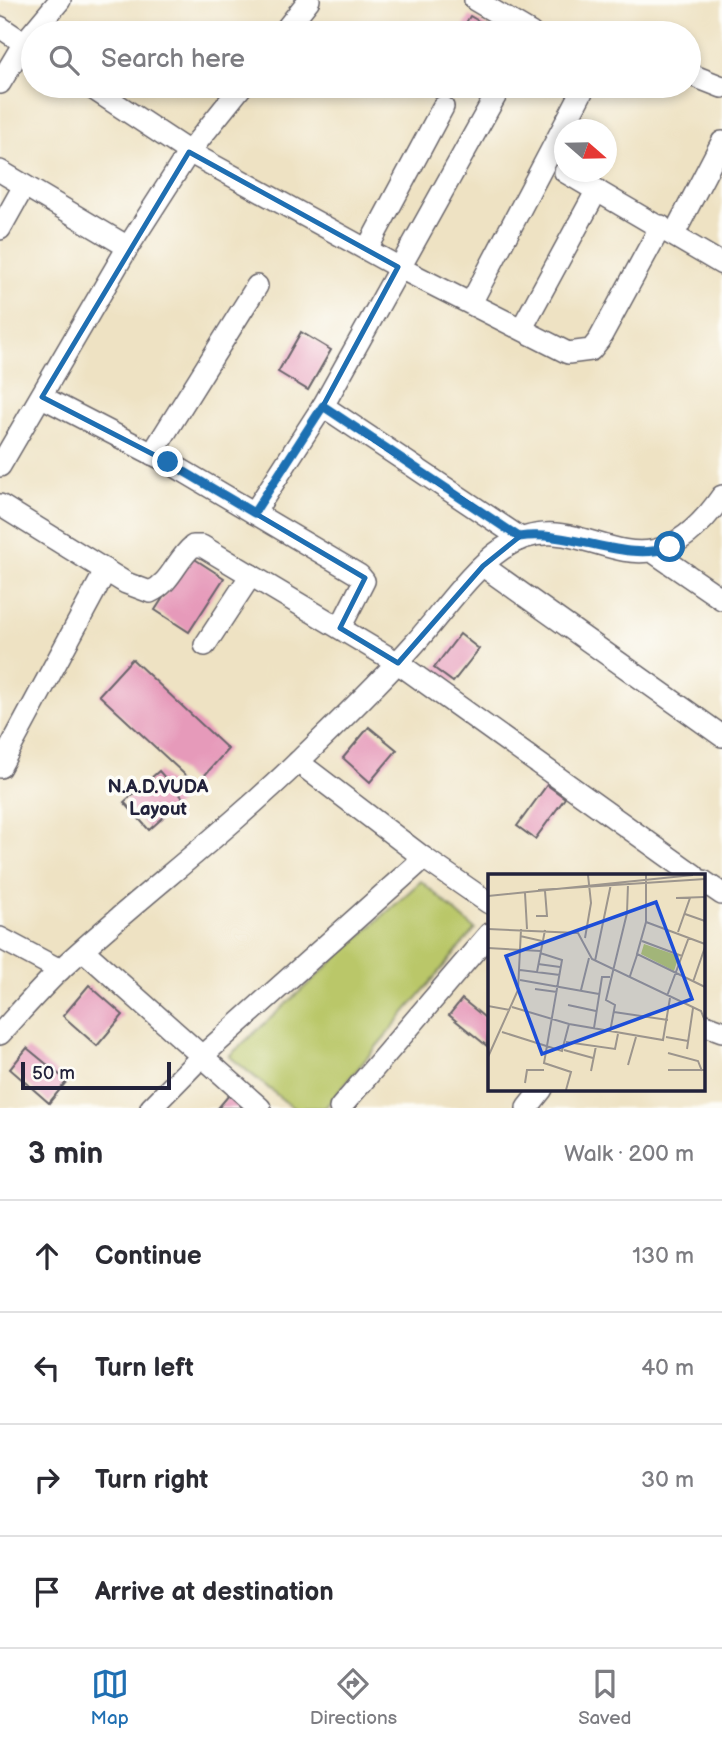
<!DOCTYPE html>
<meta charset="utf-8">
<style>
:root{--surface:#fff;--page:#f2f2f3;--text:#2b2b33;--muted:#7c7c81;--line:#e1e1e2;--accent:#1f6fb2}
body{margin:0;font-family:"Balsamiq Sans",sans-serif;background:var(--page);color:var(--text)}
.compass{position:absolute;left:554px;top:119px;width:63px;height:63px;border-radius:50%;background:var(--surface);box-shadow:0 4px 10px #0003;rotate:110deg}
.scale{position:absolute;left:21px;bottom:18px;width:150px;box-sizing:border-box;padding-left:7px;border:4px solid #22223b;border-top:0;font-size:19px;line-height:24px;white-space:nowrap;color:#22223b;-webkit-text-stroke:5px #fdfcf7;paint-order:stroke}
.stop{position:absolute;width:21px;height:21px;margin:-16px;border:5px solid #1f6fb2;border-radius:50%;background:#fff}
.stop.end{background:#1f6fb2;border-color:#fff;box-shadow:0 2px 7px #0008}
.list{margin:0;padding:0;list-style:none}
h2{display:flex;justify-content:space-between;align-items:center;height:91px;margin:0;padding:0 28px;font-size:30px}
h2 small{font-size:23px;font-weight:400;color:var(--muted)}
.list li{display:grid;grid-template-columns:46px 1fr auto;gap:21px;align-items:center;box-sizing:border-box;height:112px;padding:0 28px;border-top:2px solid var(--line)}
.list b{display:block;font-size:26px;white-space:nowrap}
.list em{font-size:23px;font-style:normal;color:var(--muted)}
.icon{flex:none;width:38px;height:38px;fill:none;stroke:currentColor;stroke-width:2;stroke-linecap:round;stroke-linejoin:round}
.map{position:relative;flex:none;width:722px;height:1108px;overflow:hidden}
.search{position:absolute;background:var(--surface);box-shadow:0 4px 10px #0003;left:21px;right:21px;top:21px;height:77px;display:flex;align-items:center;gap:18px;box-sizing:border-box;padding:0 24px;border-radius:38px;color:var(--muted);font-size:26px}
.sheet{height:539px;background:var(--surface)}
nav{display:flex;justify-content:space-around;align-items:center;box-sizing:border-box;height:98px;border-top:2px solid var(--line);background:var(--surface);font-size:19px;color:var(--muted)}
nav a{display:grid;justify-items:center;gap:4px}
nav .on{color:var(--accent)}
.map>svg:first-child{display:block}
.green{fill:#bac769;stroke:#6e7452;stroke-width:2}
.building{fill:#e69aba}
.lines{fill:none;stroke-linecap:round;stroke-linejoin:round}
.minor-casing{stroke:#69656b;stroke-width:24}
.minor{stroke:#fff;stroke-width:21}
.route{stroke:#1f6fb2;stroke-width:9}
.marked{fill:none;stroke:#1f6fb2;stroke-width:5;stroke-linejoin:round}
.labels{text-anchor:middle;stroke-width:7;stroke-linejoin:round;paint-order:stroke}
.neighbourhood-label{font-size:19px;font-weight:bold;fill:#22223b;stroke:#fdfcf7}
.inset-road{fill:none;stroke:#9c958d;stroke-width:2}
.view{fill:#1d4ed8;fill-opacity:0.15;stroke:#1d4ed8;stroke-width:3.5}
.inset-edge{fill:none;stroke:#22223b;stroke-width:3.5}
</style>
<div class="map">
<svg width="722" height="1108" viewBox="0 0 722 1108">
<rect width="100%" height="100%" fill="#fdfcf7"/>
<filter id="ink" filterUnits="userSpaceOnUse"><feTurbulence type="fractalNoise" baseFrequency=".0143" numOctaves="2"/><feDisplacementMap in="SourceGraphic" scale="14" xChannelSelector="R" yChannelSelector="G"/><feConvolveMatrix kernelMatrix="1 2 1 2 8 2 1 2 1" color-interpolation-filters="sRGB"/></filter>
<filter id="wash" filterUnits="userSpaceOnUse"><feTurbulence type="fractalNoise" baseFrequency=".00686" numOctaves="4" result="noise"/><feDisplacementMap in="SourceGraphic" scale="28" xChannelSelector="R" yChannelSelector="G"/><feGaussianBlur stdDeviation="1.57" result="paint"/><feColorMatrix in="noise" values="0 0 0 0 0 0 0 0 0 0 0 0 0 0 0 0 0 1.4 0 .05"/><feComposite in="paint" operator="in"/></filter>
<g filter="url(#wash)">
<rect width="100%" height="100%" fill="#eee2c3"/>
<path class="green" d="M421,881L475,929L325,1108H293L229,1056Z"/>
<g id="blocks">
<g class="building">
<path d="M470,16L499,33H460Z"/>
<path d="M301,332L331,350L308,390L278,372Z"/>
<path d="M190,556L224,578L189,632L155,610Z"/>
<path d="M460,634L479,649L453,682L434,668Z"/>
<path d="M132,659L228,749L196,785L99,695Z"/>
<path d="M369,727L397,750L370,782L343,758Z"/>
<path d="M159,771L184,799L149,830L124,802Z"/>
<path d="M547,785L565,798L535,839L517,826Z"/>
<path d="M89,985L123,1015L97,1046L63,1016Z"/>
<path d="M462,999L489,1021L487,1046L449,1015Z"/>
<path d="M27,1048L67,1081L49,1103L10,1069Z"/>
<path d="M229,1095L244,1108H218Z"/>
</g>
</g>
</g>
<g filter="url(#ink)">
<use href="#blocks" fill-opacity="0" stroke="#69656b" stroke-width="2"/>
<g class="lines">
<g class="minor-casing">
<g id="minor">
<path d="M475,0L531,33"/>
<path d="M0,27L33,49"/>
<path d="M283,33L309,0"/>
<path d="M689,74L722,87"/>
<path d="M0,83L24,43L60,0"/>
<path d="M89,86L189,152L398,267L568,353L591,350L599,340L661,226"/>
<path d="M0,171L128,247"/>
<path d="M565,172L722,264"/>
<path d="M0,229L24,186"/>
<path d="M674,234L722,142"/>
<path d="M367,249L443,107"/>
<path d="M471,303L585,86"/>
<path d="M522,328L597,190"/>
<path d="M42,397L168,462L359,575L364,581L340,628"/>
<path d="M323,406L519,537"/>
<path d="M152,454L257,286"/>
<path d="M0,466L128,247L189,152L242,86"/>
<path d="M0,505L126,583L150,592C171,583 176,560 193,546H202L398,663L694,875"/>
<path d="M254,513L323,406L501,86"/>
<path d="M655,553L722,599"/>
<path d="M483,566L722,736"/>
<path d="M205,645L251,575"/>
<path d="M298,762L424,858"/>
<path d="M0,767L106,570"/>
<path d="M703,881L722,894"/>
<path d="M0,938L60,970"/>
<path d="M83,950L260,1108"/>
<path d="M703,1024L722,1031"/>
<path d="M0,1034C20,1012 40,989 62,968C139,897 225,833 301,759C340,721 380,683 416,642C441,614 471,570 502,549C583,493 637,618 722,496"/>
<path d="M151,1108L201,1057L424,858L489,903"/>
<path d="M340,1108L489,934"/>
<path d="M527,1108L542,1089"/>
</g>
</g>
<use href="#minor" class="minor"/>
</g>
</g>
<g class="lines" filter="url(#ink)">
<path class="route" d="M168,462L254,513L323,406L519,537C571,529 627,564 670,547"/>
</g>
<path class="marked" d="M189,152L398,267L323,406L519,537L483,566L398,663L340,628L365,578L168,462L42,397Z"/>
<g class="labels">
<g class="neighbourhood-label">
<text x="158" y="793">N.A.D.VUDA<tspan x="158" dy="22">Layout</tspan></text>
</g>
</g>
<g transform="translate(488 874)">
<rect width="217" height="217" fill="#eee2c3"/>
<path d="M156,70L191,82L186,97L153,80Z" fill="#bac769"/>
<path class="inset-road" d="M158,1V48L149,80L217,113M50,16L217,5M37,19L39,55M0,22L205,1M188,24L217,23M197,40L217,47M48,42H59L57,17M158,48L217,70M0,55L90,59L104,85L213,137L217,147M190,58L202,24M32,62L54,67M97,64L103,29L100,1M154,67L194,82M0,74L53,77M52,79L74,86L56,189L83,198L78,216M107,87L123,10M50,90L72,93M32,96L72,101M49,98L57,56M142,102L149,81M32,106L111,120M205,108L217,73M47,115L69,118M93,116L101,84M179,122L201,63M80,131L108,137M0,132L22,136M24,133L81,150L175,166L182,124M126,138L180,146M106,154L114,103H122M14,158L74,177L81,150M122,158L127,131L118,126L139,39L140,10M178,163L200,167M78,168L127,175L130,160M199,175L205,134M76,176L105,184M180,179L210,187L214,197M0,183L30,116L33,55M140,191L148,163M180,196H217M103,197L108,172M37,209L39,196H56"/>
<path class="view" d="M168,28L204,125L54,180L18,82Z"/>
<rect width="217" height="217" class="inset-edge"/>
</g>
</svg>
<svg class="compass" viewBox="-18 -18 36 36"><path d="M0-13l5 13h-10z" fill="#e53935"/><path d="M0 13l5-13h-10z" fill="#7c7c81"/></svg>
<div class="scale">50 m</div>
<div class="stop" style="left:670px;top:547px"></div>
<div class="stop end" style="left:168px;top:462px"></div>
<div class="search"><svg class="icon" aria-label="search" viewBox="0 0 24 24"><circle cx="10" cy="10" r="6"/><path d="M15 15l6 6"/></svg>Search here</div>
</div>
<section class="sheet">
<h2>3 min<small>Walk · 200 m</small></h2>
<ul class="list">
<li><svg class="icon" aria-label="ahead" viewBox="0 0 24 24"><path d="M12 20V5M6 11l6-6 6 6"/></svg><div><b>Continue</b></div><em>130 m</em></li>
<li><svg class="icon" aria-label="left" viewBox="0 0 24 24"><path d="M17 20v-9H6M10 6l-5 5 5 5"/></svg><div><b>Turn left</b></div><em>40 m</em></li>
<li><svg class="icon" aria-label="right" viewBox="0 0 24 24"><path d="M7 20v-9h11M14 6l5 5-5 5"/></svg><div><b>Turn right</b></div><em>30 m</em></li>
<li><svg class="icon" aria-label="arrive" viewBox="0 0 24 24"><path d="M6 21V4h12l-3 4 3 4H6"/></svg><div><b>Arrive at destination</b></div></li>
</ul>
</section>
<nav>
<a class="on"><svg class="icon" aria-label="map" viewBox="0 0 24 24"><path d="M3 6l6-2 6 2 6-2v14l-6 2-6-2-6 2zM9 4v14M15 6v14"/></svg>Map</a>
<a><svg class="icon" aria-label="directions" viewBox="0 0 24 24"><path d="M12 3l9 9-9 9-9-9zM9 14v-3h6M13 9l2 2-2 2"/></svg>Directions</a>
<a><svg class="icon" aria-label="saved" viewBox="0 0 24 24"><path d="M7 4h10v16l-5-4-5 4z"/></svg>Saved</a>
</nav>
